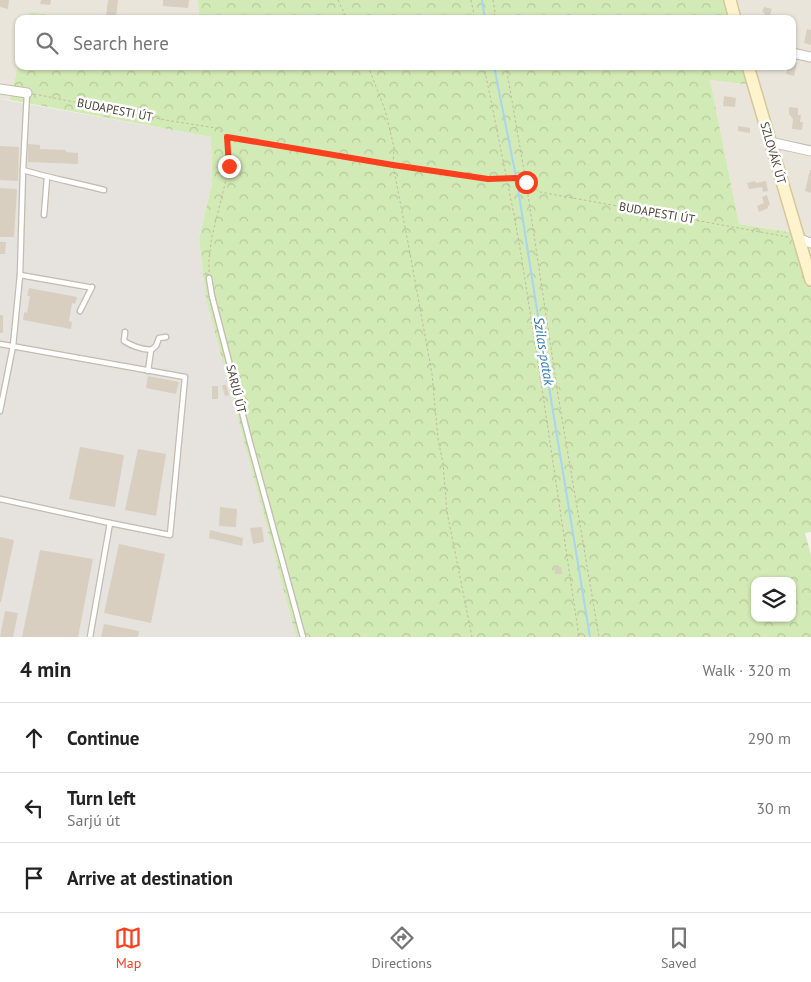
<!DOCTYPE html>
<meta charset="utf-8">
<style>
:root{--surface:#fff;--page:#f6f6f6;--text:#222;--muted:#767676;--line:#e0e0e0;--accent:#fc3f1d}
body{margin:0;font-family:"PT Sans",sans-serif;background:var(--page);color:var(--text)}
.controls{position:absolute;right:15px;bottom:15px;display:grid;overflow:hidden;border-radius:10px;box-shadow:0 1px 4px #0004}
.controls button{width:45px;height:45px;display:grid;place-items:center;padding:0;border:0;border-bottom:1px solid var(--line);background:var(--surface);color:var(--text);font:25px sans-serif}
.stop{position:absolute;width:15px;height:15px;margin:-11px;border:4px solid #fc3f1d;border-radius:50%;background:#fff}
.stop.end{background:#fc3f1d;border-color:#fff;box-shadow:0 1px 5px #0008}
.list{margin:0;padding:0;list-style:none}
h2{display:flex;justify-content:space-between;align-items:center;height:65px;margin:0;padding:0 20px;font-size:21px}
h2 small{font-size:16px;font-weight:400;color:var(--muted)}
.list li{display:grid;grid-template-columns:32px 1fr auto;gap:15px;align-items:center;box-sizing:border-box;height:70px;padding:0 20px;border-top:1px solid var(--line)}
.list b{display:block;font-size:19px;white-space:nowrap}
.list p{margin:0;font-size:16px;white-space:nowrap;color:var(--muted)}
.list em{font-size:16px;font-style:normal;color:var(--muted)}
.icon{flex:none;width:28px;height:28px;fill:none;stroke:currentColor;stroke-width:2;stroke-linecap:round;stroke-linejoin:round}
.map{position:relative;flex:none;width:811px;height:637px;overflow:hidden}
.search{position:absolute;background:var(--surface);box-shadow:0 1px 4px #0004;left:15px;right:15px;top:15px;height:55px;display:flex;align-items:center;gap:12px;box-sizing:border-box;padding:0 18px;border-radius:10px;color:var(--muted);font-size:19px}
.sheet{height:275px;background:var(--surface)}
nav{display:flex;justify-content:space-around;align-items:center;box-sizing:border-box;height:70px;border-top:1px solid var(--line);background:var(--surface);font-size:14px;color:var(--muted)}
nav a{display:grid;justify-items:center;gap:2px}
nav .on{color:var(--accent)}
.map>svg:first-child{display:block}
.residential{fill:#eae5da}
.industrial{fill:#e6e2dd}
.forest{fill:url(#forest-crowns);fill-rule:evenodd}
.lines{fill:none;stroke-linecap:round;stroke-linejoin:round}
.stream{stroke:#a9d4f2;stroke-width:2}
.building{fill:#d8cfc1}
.service-casing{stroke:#c2bbae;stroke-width:7}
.minor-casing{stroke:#c2bbae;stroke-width:11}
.secondary-casing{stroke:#d6c79b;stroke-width:14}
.path{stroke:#c4b79f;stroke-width:1;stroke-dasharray:2.5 2.5;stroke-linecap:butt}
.service{stroke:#fff;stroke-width:4.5}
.minor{stroke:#fff;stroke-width:9}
.secondary{stroke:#fff3cd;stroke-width:11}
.route{stroke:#fc3f1d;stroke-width:6}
.labels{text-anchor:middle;stroke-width:5;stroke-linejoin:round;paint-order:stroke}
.street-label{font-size:12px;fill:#4b4439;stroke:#fff}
.water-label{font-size:14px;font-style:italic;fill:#2e7ab2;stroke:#fff}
</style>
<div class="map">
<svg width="811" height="637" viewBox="0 0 811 637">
<defs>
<pattern id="forest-crowns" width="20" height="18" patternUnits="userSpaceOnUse" patternTransform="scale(1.25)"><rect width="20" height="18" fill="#d2eab5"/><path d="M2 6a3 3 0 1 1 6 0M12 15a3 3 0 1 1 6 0" fill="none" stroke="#b6ca9c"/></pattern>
</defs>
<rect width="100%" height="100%" fill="#f6f3ec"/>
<g class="residential">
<path d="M0,0H198L199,19H75L30,12L28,19H19V62L10,100L0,99Z"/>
<path d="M727,0H811V288L795,233L739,224L710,80L750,85L745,66H792V19H732Z"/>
</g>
<path class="industrial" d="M0,99L211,137L212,183L199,239L206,299L296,637H0Z"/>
<g class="forest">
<path d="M198,0H727L732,19H199Z"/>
<path d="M30,12L75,19H28Z"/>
<path d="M19,62V66H745L751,85L710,80L739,224L795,233L811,288V532L805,533L811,555V637H296L206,299L199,239L212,183L211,137L10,100ZM755,581H792V618H755Z"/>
</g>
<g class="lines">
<g class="stream">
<path d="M482,0L485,19"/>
<path d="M494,66L517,182L550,393L590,637"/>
</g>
</g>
<g class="building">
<path d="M0,0H9L8,9L0,7Z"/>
<path d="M41,0H51L50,5L40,4Z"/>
<path d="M108,0H118L116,18L106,16Z"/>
<path d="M163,0H189L188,8L163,6Z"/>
<path d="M764,7L772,9L769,18L764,17L765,13L762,12Z"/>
<path d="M807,29L811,30V45L804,43Z"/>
<path d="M792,62L797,63L794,76L786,74L788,66H792Z"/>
<path d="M724,96L736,98L735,107L723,106Z"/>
<path d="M789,107L798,108V115H801L800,122H803L802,130L792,129L793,119L789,114Z"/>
<path d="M738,126L750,128V133L738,131Z"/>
<path d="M28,144L40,145V149L66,150V152L78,153V164L28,162Z"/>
<path d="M0,146L19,147L18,181L0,180Z"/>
<path d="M810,170H811V193L805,191Z"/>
<path d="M755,181L756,183L766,181L768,191L763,192L762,187L749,189L747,183Z"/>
<path d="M0,188L17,189L14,237H0Z"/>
<path d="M767,195L770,205L768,206V208L759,212L757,206L764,203L762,197Z"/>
<path d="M0,242H6L5,254H0Z"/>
<path d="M29,288L77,297L75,304L72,303L69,321L72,322L71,329L23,320L24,312L27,313L30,296H27Z"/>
<rect x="0" y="315" width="3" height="18"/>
<path d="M148,376L179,382L176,394L146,388Z"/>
<path d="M222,385H226L229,395L225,396Z"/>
<rect x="212" y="386" width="6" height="13"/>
<path d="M80,447L124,455L115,507L69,499Z"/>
<path d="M138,449L166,454L156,516L125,510Z"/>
<path d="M220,507L237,509L236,527L219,526Z"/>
<path d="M262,527L264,542L253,544L250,528Z"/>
<path d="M210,530L243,538L242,546L209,538Z"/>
<path d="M0,537L14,540L1,602H0Z"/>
<path d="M119,544L165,554L151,623L104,613Z"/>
<path d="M40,550L93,559L78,637H22Z"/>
<path d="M561,567L562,574H555L554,568Z"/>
<path d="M5,611L18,613L13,637H0Z"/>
<path d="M104,624L139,631L138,637H101Z"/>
</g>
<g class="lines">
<g class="service-casing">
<g id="service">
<path d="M23,170C50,178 77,183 104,190"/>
<path d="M44,215L47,178"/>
<path d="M20,275L88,287"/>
<path d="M209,278L212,296L249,439L303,637"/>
<path d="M80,311L92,287"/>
<path d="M125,332L124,341C133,347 141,349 151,350"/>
<path d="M0,344L185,377L170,535L110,523L90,637"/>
<path d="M148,371L151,350L156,346L159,338L166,337"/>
<path d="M0,411L13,346L20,275L23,170L27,93"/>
<path d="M0,499L110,523"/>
</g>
</g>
<g class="minor-casing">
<g id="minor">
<path d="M792,53L811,57"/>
<path d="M0,89L27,93"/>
<path d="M770,142L811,151"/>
<path d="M799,239L811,243"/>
</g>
</g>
<g class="secondary-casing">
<g id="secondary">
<path d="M730,0L735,19"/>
<path d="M748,66L811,280"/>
</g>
</g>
<g class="path">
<path d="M338,0L347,19"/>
<path d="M471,0L475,19"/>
<path d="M493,0L496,19"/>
<path d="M368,66L385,110L394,147L393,165L409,248L432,374L438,439L443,463L447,512L472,637"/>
<path d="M484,66L514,215L521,254L543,395L579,637"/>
<path d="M506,66L526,182L558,395L599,637"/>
<path d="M34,94L171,121L216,128L223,133L227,137"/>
<path d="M227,137L393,165L488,179L516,178L525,181L540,192L788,237"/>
<path d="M209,272V258L212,236L223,192L229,167L227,138"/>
</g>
<use href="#service" class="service"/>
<use href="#minor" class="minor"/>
<use href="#secondary" class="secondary"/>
</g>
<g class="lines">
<path class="route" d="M229,166L227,137L393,165L488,179L516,178L526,182"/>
</g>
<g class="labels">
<g class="street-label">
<text transform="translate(115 110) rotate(11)" y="4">BUDAPESTI ÚT</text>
<text transform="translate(773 153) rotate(74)" y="4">SZLOVÁK ÚT</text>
<text transform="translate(657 213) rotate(10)" y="4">BUDAPESTI ÚT</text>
<text transform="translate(236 389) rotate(76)" y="4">SARJÚ ÚT</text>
</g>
<g class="water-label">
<text transform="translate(544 351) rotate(81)" y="5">Szilas-patak</text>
</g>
</g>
</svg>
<div class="controls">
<button><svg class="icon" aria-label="layers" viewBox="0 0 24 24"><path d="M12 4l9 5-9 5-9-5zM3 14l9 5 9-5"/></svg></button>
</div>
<div class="stop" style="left:526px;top:182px"></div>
<div class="stop end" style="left:229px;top:166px"></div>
<div class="search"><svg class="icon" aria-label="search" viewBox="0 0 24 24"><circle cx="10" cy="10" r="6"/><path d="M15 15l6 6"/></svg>Search here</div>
</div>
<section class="sheet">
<h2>4 min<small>Walk · 320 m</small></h2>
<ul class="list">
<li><svg class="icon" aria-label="ahead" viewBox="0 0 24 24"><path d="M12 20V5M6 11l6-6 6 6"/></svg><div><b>Continue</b></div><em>290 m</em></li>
<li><svg class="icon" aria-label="left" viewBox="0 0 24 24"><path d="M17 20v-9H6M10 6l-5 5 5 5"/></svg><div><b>Turn left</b><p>Sarjú út</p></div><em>30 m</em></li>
<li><svg class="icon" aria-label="arrive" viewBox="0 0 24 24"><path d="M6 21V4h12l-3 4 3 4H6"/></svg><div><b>Arrive at destination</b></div></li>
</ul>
</section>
<nav>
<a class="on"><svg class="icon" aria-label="map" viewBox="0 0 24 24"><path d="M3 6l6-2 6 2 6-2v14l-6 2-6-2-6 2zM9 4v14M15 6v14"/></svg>Map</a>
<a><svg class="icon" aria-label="directions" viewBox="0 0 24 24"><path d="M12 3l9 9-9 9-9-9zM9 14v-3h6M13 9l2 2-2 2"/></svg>Directions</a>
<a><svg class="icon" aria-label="saved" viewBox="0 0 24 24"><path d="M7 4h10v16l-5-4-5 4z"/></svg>Saved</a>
</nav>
